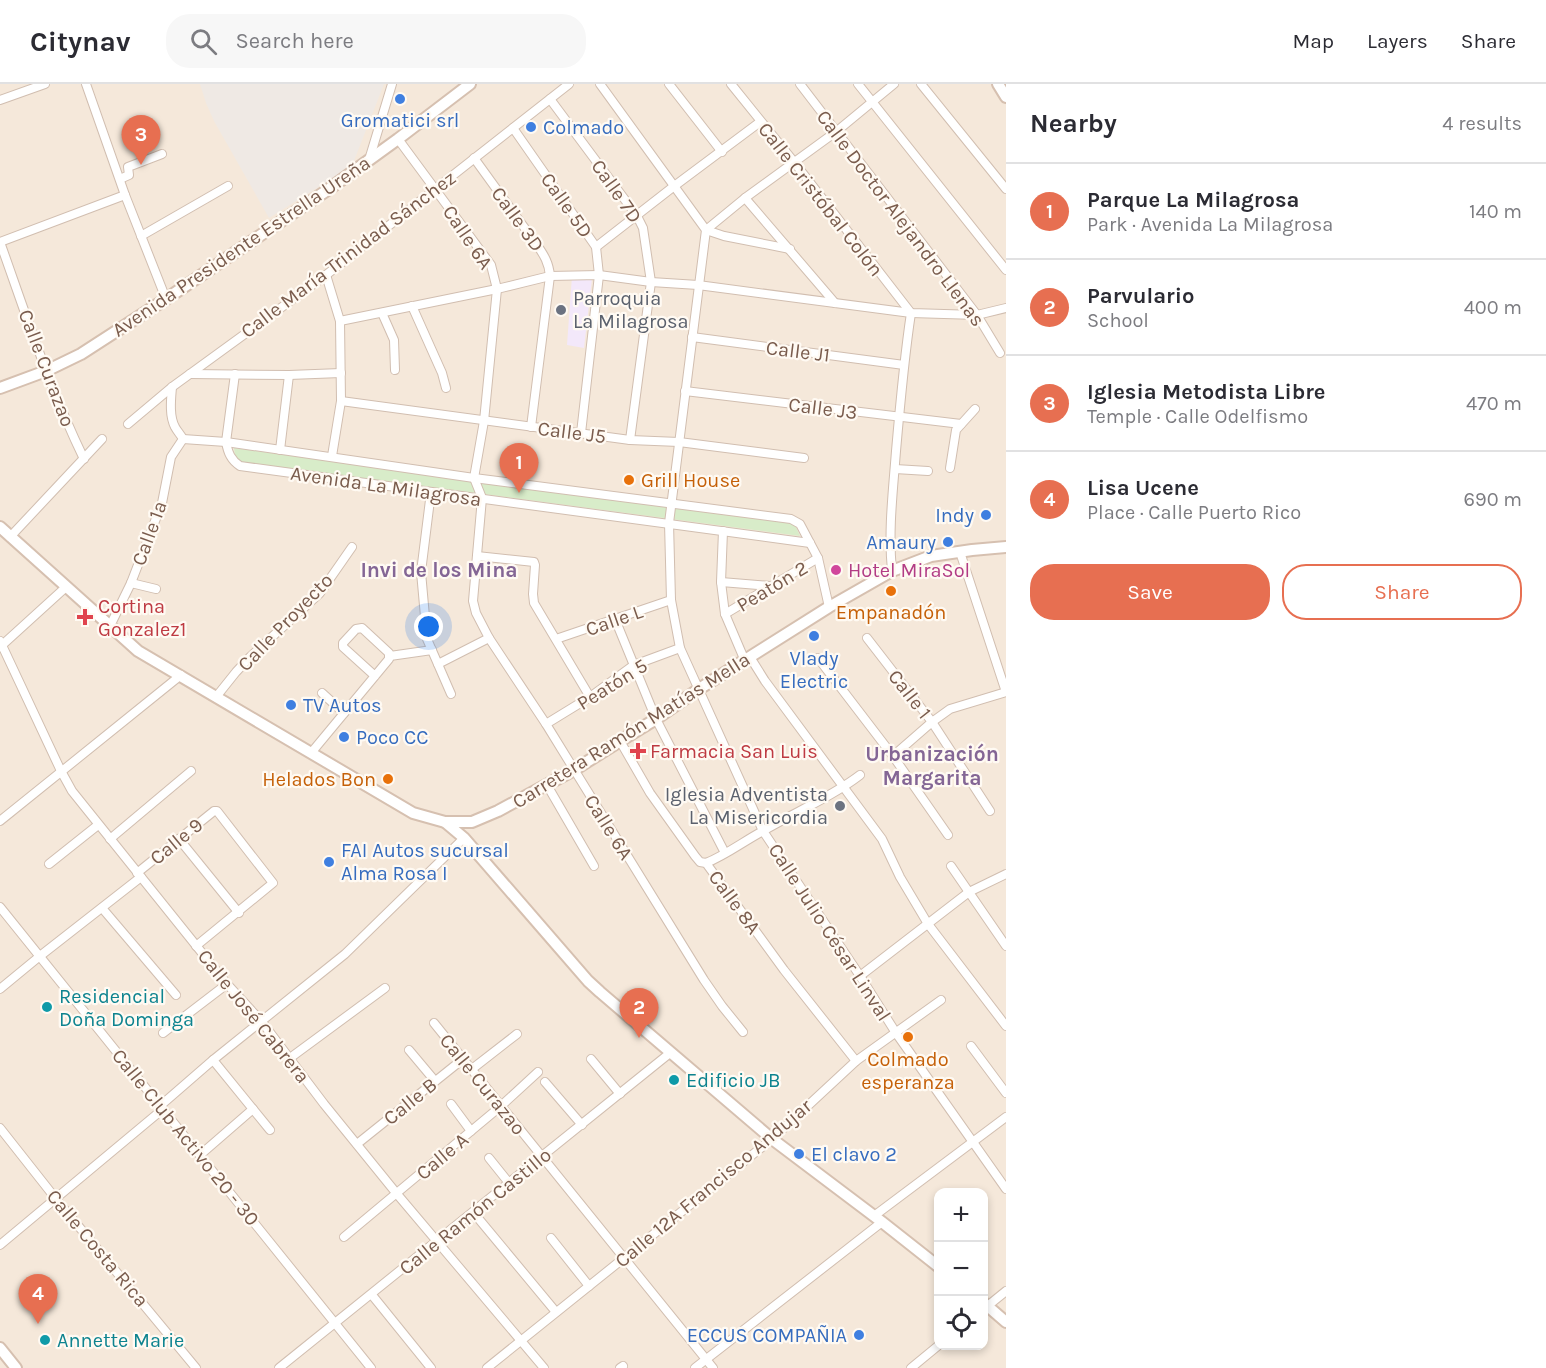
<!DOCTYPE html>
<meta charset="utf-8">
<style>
:root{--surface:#fff;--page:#f7f7f7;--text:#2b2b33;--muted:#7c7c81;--line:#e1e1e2;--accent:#e76f51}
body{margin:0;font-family:Karla,sans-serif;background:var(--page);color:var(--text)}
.controls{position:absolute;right:18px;bottom:18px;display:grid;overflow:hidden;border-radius:12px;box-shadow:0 3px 9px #0003}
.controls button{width:54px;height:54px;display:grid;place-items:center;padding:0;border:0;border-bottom:2px solid var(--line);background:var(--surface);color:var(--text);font:30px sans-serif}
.you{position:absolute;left:429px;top:543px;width:21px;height:21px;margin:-15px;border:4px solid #fff;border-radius:50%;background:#1a73e8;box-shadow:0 0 0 9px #1a73e833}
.badge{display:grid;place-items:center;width:39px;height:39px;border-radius:50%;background:var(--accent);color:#fff;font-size:20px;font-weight:700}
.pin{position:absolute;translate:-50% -50px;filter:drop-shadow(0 2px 3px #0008)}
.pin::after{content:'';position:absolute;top:32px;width:21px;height:18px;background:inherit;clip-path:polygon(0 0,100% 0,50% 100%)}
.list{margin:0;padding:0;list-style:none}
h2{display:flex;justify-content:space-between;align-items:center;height:78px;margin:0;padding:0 24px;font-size:26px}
h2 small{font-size:20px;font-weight:400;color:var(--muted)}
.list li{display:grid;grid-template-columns:39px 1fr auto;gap:18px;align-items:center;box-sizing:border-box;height:96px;padding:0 24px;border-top:2px solid var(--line)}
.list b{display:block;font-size:22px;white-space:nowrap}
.list p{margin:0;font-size:20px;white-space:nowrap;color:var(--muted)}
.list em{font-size:20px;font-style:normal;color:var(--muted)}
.actions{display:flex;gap:12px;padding:18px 24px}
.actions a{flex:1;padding:14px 0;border:2px solid var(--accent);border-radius:24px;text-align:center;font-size:21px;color:var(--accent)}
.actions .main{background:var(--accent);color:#fff}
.icon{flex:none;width:33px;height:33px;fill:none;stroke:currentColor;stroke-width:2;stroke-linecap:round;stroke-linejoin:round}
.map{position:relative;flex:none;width:1006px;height:1284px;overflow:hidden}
header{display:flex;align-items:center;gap:36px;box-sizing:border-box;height:84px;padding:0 30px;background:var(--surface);border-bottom:2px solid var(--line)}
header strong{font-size:28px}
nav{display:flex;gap:33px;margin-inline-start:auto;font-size:21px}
.search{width:420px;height:54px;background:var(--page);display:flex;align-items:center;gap:15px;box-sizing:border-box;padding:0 21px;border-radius:24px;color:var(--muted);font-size:22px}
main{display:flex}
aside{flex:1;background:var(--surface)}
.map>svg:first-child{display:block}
.residential{fill:#f5e8da;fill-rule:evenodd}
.industrial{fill:#efe9e4}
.education{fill:#f3e8fa}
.green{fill:#d8ecc9}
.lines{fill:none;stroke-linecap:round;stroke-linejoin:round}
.street-casing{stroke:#d1beb0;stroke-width:10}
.secondary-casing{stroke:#d6c0b0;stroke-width:14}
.street{stroke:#fff;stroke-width:8}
.secondary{stroke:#fff;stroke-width:10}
.shop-dot{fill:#3f7fe0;stroke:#fffaf3;stroke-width:2}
.worship-dot{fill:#6b7280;stroke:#fffaf3;stroke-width:2}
.food-dot{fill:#e8710a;stroke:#fffaf3;stroke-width:2}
.hotel-dot{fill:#d1479c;stroke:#fffaf3;stroke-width:2}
.health-dot{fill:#e0444e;stroke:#fffaf3;stroke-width:2}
.culture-dot{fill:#0f9aa8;stroke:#fffaf3;stroke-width:2}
.labels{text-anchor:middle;stroke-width:4.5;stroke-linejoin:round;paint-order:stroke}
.shop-label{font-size:20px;fill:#366cbe;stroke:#fffaf3;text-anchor:start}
.street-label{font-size:20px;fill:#7a5c4d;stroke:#fffaf3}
.worship-label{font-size:20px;fill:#5b616d;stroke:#fffaf3;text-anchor:start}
.food-label{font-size:20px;fill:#c56008;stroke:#fffaf3}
.hotel-label{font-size:20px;fill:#b23c85;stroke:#fffaf3;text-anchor:start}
.health-label{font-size:20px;fill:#be3a42;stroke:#fffaf3;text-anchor:start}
.culture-label{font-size:20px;fill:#0d838f;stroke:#fffaf3;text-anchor:start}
.neighbourhood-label{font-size:21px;font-weight:bold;fill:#846695;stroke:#fffaf3}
</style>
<header>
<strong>Citynav</strong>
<div class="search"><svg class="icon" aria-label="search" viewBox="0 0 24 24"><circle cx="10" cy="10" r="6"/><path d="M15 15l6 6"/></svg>Search here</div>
<nav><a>Map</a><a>Layers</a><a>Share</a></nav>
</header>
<main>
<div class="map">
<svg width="1006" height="1284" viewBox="0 0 1006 1284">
<rect width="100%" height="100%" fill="#fdf6ec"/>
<path class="residential" d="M0,0H1006V1284H0ZM939,1108H984V1262H939Z"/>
<path class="industrial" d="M200,0H384L352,82L269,134L214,37L206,19Z"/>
<path class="education" d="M572,192L592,195L584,264L567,261Z"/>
<path class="green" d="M234,364L790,439L796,443L800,452L241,378L235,372Z"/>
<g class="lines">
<g class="street-casing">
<g id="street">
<path d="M86,0L125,111L166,215"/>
<path d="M600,0L706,146L669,439L671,516L680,564L763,747L860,892L896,949L1006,1105"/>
<path d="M669,0L722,68"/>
<path d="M731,0L794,78L911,229C904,275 900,321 896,367C893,407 888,447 892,487"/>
<path d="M800,0L977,231L1000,269"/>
<path d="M858,0L1006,186"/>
<path d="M921,0L1006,105"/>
<path d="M550,15L637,132L643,144L651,198L630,356"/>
<path d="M0,16L45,0"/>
<path d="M513,44L596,163L599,191L581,349"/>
<path d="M398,55L491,181L497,205L484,337L474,394L482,414L473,517L476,529L489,554L546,640L704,896L722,922L743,948"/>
<path d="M474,74L537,161C544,171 549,179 550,192L531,343"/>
<path d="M369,76L392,0"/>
<path d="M120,95L129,91L128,83L162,70"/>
<path d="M745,114L835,219"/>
<path d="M706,146L745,114L837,47L894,0"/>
<path d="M706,146L724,152L790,165"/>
<path d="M141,152L228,102"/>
<path d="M0,158C26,231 50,305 84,375"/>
<path d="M0,158L125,111"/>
<path d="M596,163L673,103L760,38"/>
<path d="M326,191L340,237L341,317L332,372"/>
<path d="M412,222L442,289L446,304"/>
<path d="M382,229L394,256L395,286"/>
<path d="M340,237L497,205L550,192L599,191L651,198L698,201L911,229L977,231L1006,224"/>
<path d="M692,253L904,281"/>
<path d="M190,290L289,291L341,289"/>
<path d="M235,290L226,358C228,369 231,376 240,382L810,459"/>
<path d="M172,303C171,315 169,332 175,343C177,347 181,351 183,355"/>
<path d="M685,307L961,340"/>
<path d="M341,317L630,356L679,358L804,374"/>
<path d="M128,340L172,303L326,191L569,0"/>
<path d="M183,355L226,358L474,394L791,435L800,440L818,474L829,523"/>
<path d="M280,366L289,291"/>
<path d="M950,384L956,346L975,325"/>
<path d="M895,385L928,387"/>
<path d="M431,408L421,488L427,555L451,610"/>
<path d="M723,447L721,498L725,530L745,577"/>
<path d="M10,453L102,355"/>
<path d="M960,468L1006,608"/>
<path d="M477,472L534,478L535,481L533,510L534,519L590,613"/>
<path d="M721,498L770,502"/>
<path d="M131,499L156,505"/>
<path d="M725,530L818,474"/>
<path d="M615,535L656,635L725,769"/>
<path d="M110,542L131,499L162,419L171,373L183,355"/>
<path d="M867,554L932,638L990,727"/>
<path d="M556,555L671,516"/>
<path d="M0,557L61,687L72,707L227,900L262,938L324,1020L397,1110L544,1284"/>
<path d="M0,563L66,503"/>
<path d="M390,572L432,566"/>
<path d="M750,573L765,597L882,755L900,793L928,840L1006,942"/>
<path d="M818,574L893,672L948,751"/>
<path d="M438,580L489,554"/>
<path d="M322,609L344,629"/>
<path d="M216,613L236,588L250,573L320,509L352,463"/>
<path d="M546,640L590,613L634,581L680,564"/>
<path d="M620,657L650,709L695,772L700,778L706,779L784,886L856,977"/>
<path d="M311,669L389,575V569L362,544L356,545L343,559V563L375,592"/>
<path d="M893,672L932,638L950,625L1006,608"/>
<path d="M547,701L594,782"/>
<path d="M0,737L181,591"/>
<path d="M110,755L191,687"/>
<path d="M179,755L239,829"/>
<path d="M706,779C726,771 744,757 763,747C795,728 830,714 860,691"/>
<path d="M49,780L98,741"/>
<path d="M951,782L1006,862"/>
<path d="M137,789L214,727H217L273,799L196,862"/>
<path d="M0,823L371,1284"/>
<path d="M102,824L176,911"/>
<path d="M860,892L969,808L1006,790"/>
<path d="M0,905L40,872L141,793"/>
<path d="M434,939L713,1284"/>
<path d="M163,949L227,900"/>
<path d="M971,962L1006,1009"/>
<path d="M409,966L435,997"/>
<path d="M290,974L385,904"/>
<path d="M591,975L620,1010"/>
<path d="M213,976L270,1046"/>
<path d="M472,985L517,950"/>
<path d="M545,998L582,1041"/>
<path d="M451,1020L471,1047"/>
<path d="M160,1022L213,976L345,870L464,754"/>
<path d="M0,1044L56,1115L196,1284"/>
<path d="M357,1060L463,975"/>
<path d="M200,1071L253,1025"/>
<path d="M489,1074L509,1099"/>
<path d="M473,1128L556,1228"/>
<path d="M874,1132L1006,1033"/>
<path d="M344,1153L501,1022L538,988"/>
<path d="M551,1154L589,1202"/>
<path d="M0,1161L163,1025"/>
<path d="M372,1211L431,1284"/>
<path d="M985,1224L1006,1207"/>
<path d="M279,1284L670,969"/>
<path d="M487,1284L772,1055L856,977L941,916"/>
<path d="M620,1284L623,1282"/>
<path d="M695,1284L882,1138"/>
<path d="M911,1284L939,1261"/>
</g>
</g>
<g class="secondary-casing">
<g id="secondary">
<path d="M998,0L1006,13"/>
<path d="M0,304L46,287L81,270L166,215L329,105L398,55L470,0"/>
<path d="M0,443L138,567L413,729L445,738H472L498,727L574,686L620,657L656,635L699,605L829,523L892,487L931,472L972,466L1006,463"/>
<path d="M445,738L464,754L588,897L600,908L772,1055L882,1138L939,1183"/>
<path d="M984,1219L1006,1238"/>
<path d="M0,1264L16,1284"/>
</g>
</g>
<use href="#street" class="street"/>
<use href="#secondary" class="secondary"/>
</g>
<g class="shop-dot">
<circle cx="400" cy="15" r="6"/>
<circle cx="531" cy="43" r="6"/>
<circle cx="986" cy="431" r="6"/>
<circle cx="948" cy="458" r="6"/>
<circle cx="814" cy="552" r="6"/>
<circle cx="291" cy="621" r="6"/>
<circle cx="344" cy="653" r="6"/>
<circle cx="329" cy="778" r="6"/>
<circle cx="799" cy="1070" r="6"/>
<circle cx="859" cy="1251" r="6"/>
</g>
<g class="worship-dot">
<circle cx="561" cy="226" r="6"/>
<circle cx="840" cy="722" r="6"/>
</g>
<g class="food-dot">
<circle cx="629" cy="396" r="6"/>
<circle cx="891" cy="507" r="6"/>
<circle cx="388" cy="695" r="6"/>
<circle cx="908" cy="953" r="6"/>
</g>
<circle class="hotel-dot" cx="836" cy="486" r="6"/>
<g class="health-dot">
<path d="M82 524h6v6h6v6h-6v6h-6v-6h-6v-6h6z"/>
<path d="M635 658h6v6h6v6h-6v6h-6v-6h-6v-6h6z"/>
</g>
<g class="culture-dot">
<circle cx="47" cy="923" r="6"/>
<circle cx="674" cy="996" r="6"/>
<circle cx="45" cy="1256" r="6"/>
</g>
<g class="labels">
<g class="shop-label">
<text x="400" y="43" text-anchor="middle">Gromatici srl</text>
<text x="543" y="50">Colmado</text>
<text x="974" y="438" text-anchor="end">Indy</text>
<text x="936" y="465" text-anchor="end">Amaury</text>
<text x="814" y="581" text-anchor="middle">Vlady<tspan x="814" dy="23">Electric</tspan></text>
<text x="303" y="628">TV Autos</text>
<text x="356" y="660">Poco CC</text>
<text x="341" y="773">FAI Autos sucursal<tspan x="341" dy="23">Alma Rosa I</tspan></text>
<text x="811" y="1077">El clavo 2</text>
<text x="847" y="1258" text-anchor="end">ECCUS COMPAÑIA</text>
</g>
<g class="street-label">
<text transform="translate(617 107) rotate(55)" y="7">Calle 7D</text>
<text transform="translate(821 115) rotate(52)" y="7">Calle Cristóbal Colón</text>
<text transform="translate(567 121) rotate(55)" y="7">Calle 5D</text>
<text transform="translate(901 134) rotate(53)" y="7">Calle Doctor Alejandro Llenas</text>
<text transform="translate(518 135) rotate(54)" y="7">Calle 3D</text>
<text transform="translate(468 153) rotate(56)" y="7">Calle 6A</text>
<text transform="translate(241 162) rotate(-34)" y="7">Avenida Presidente Estrella Ureña</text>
<text transform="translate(348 170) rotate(-37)" y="7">Calle María Trinidad Sánchez</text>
<text transform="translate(798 267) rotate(7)" y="7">Calle J1</text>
<text transform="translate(47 284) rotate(69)" y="7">Calle Curazao</text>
<text transform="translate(823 324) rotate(7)" y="7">Calle J3</text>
<text transform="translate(572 348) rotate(7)" y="7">Calle J5</text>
<text transform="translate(386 402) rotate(8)" y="7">Avenida La Milagrosa</text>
<text transform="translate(149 449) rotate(-70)" y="7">Calle 1a</text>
<text transform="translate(772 502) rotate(-31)" y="7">Peatón 2</text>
<text transform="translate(614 536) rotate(-19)" y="7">Calle L</text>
<text transform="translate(285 538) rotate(-46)" y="7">Calle Proyecto</text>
<text transform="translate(612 600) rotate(-32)" y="7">Peatón 5</text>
<text transform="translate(910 610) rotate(52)" y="7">Calle 1</text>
<text transform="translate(631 646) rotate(-32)" y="7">Carretera Ramón Matías Mella</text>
<text transform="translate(609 743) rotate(58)" y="7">Calle 6A</text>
<text transform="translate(176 757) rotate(-39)" y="7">Calle 9</text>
<text transform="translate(735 818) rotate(54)" y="7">Calle 8A</text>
<text transform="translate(830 848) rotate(57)" y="7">Calle Julio César Linval</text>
<text transform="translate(254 932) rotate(51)" y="7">Calle José Cabrera</text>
<text transform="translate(483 1000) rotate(51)" y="7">Calle Curazao</text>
<text transform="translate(410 1017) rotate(-39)" y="7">Calle B</text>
<text transform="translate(186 1053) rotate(51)" y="7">Calle Club Activo 20 - 30</text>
<text transform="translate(442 1072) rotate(-40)" y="7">Calle A</text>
<text transform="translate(713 1099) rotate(-40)" y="7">Calle 12A Francisco Andujar</text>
<text transform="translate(475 1127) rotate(-39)" y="7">Calle Ramón Castillo</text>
<text transform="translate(98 1164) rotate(50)" y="7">Calle Costa Rica</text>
</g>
<g class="worship-label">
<text x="573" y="221">Parroquia<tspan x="573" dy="23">La Milagrosa</tspan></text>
<text x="828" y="717" text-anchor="end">Iglesia Adventista<tspan x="828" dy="23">La Misericordia</tspan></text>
</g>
<g class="food-label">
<text x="641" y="403" text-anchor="start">Grill House</text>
<text x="891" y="535">Empanadón</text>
<text x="376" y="702" text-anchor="end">Helados Bon</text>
<text x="908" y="982">Colmado<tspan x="908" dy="23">esperanza</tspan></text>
</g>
<g class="hotel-label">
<text x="848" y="493">Hotel MiraSol</text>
</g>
<g class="health-label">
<text x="98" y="529">Cortina<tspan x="98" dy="23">Gonzalez1</tspan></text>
<text x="650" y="674">Farmacia San Luis</text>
</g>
<g class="culture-label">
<text x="59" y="919">Residencial<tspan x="59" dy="23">Doña Dominga</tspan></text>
<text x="686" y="1003">Edificio JB</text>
<text x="57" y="1263">Annette Marie</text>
</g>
<g class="neighbourhood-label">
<text x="439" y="493">Invi de los Mina</text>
<text x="932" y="677">Urbanización<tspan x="932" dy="24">Margarita</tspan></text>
</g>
</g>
</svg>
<div class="controls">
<button>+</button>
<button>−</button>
<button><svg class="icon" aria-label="locate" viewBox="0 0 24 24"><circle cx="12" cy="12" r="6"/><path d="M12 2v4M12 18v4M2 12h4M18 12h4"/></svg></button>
</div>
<div class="you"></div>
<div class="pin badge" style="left:519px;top:409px">1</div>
<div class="pin badge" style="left:639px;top:954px">2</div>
<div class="pin badge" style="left:141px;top:81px">3</div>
<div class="pin badge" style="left:38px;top:1240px">4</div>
</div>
<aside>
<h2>Nearby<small>4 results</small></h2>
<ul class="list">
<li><span class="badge">1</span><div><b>Parque La Milagrosa</b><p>Park · Avenida La Milagrosa</p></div><em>140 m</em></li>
<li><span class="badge">2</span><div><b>Parvulario</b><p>School</p></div><em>400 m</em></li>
<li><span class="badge">3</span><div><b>Iglesia Metodista Libre</b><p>Temple · Calle Odelfismo</p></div><em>470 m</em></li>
<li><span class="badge">4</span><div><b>Lisa Ucene</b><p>Place · Calle Puerto Rico</p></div><em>690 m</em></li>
</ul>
<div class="actions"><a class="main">Save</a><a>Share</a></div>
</aside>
</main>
